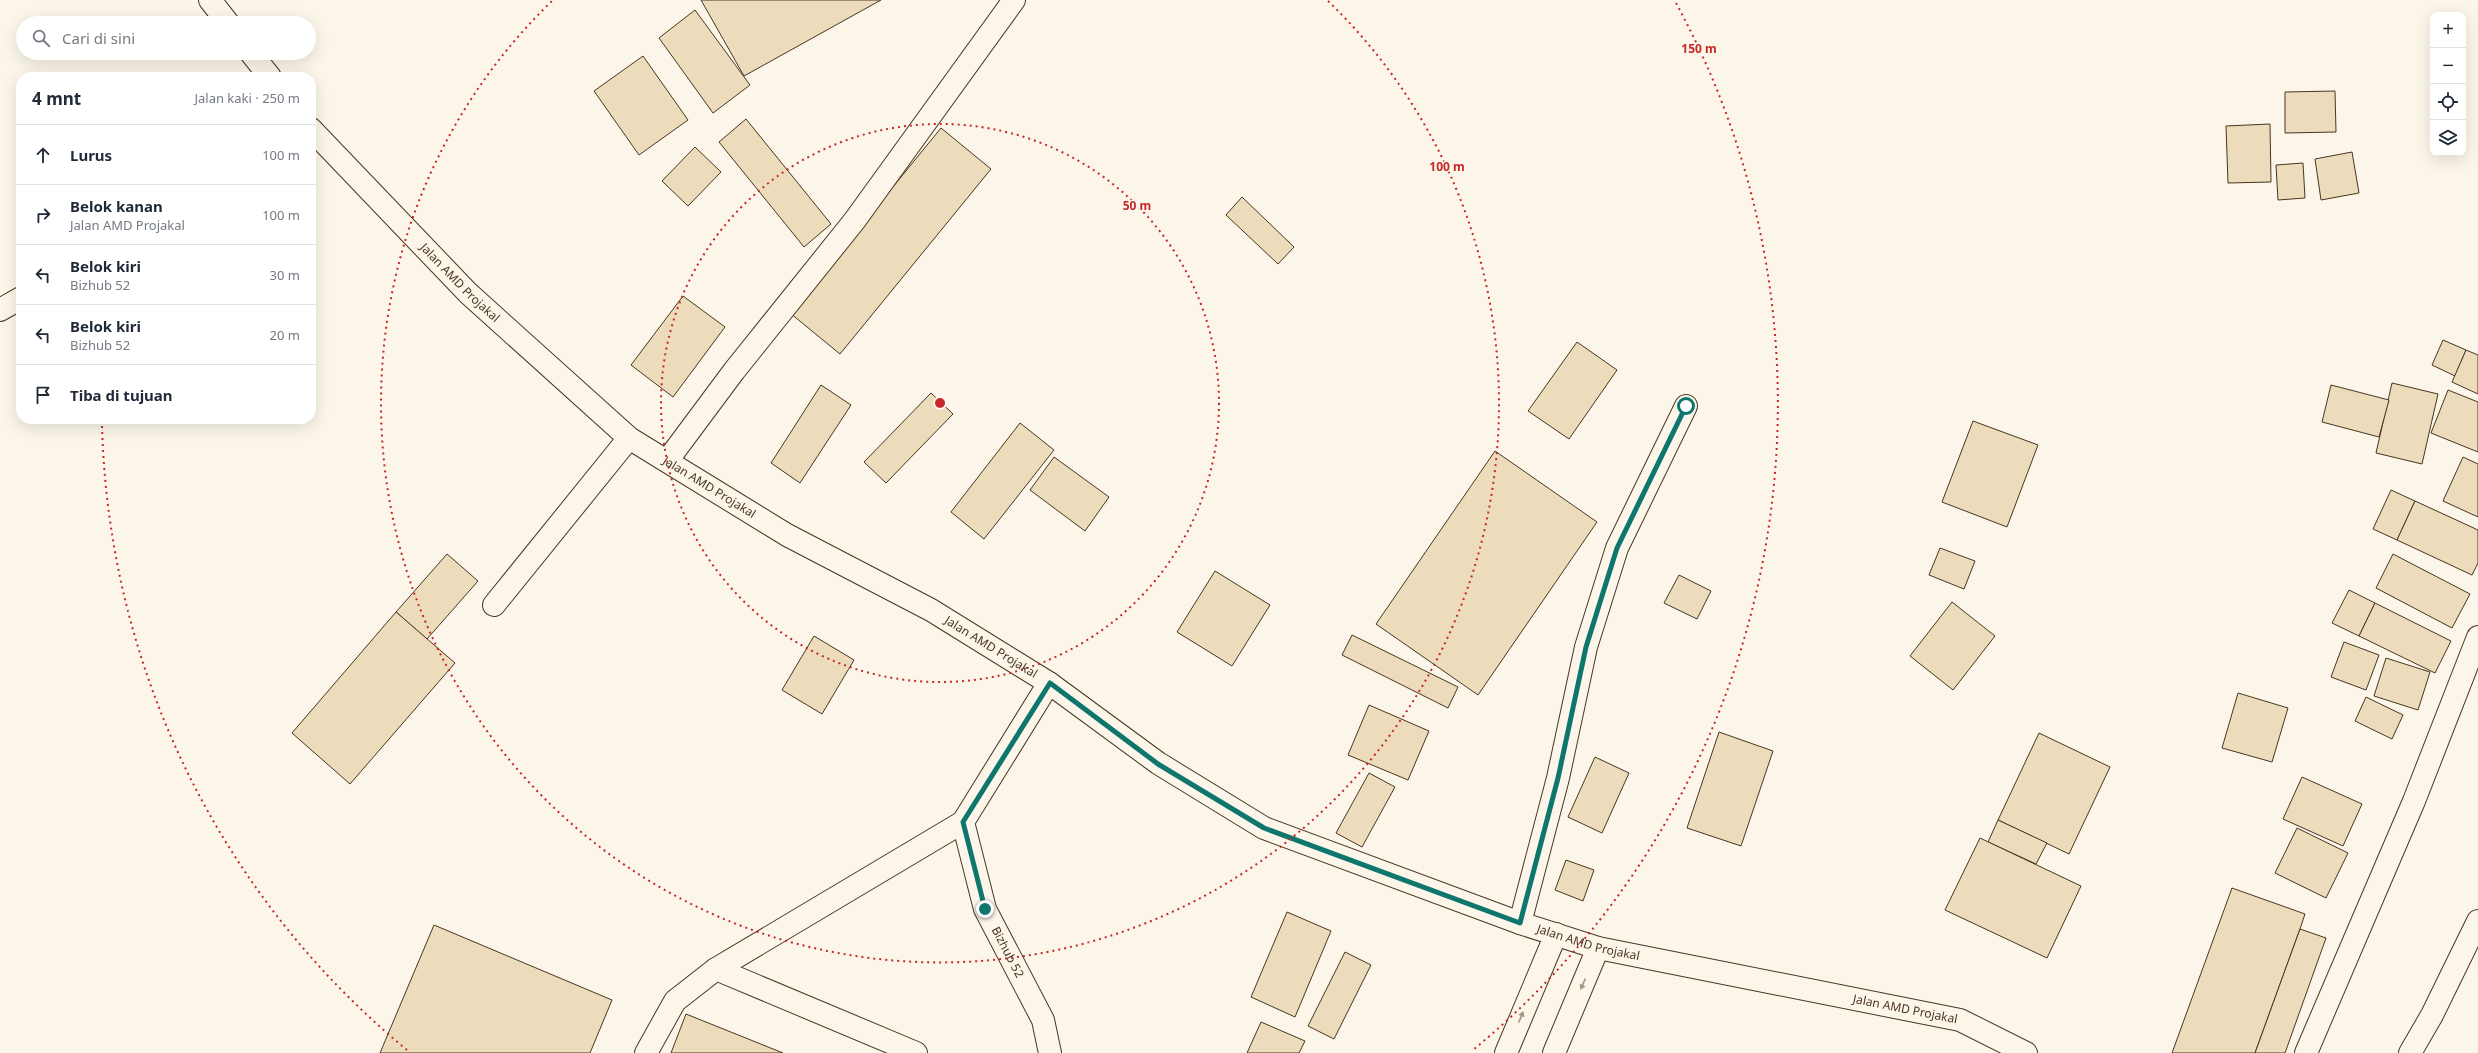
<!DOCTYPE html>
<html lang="id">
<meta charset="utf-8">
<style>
:root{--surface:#fff;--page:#f6f6f7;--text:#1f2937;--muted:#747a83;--line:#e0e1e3}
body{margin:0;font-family:"Noto Sans",sans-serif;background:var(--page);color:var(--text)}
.controls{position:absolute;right:12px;top:12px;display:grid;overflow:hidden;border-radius:8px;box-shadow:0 4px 16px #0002}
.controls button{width:36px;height:36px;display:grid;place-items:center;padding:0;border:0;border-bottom:1px solid var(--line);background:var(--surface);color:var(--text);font:20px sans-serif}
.stop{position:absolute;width:12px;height:12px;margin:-9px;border:3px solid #0f766e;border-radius:50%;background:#fff}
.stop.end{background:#0f766e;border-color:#fff;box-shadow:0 1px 4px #0008}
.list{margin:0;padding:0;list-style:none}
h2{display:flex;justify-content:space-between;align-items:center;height:52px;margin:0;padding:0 16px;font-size:17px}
h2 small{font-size:13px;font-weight:400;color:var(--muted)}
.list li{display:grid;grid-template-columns:26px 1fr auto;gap:12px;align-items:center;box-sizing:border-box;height:60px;padding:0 16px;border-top:1px solid var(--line)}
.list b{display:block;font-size:15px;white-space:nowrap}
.list p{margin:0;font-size:13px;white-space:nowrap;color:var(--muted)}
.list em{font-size:13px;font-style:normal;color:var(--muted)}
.icon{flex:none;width:22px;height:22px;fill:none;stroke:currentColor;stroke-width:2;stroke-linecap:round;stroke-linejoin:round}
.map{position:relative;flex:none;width:2478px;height:1053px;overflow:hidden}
.search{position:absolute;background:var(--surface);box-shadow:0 4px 16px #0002;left:16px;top:16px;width:300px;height:44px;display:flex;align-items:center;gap:10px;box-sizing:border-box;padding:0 14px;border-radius:22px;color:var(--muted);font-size:15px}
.panel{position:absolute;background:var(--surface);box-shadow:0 4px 16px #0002;left:16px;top:72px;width:300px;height:352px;border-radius:16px}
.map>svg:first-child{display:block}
.building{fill:#ecdcbc;stroke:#4a3520}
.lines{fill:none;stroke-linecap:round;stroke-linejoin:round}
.minor-casing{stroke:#4a3520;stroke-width:24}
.major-casing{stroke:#4a3520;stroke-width:24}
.minor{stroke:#fbf6e9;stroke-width:22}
.major{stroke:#fbf6e9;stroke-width:22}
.oneway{fill:#a29684}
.route{stroke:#0f766e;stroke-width:5}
.ring{fill:none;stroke:#c62828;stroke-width:2;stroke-dasharray:2 4}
.labels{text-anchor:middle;stroke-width:3;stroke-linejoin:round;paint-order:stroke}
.street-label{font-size:12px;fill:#4a3520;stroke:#fbf6e9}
.centre{fill:#c62828;stroke:#fbf6e9;stroke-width:2}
.ring-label{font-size:12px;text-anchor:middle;font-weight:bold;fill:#c62828;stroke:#fbf6e9;stroke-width:3;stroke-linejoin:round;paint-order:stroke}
</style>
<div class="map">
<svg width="2478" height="1053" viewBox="0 0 2478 1053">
<rect width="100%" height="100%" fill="#fbf6e9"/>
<g class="building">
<path d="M701,0H881L744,76Z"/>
<path d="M695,10L750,85L713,113L659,38Z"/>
<path d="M643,56L688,120L639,155L594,91Z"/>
<path d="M2335,91L2336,132L2285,133V92Z"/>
<path d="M746,119L831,224L804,247L719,142Z"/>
<path d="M2270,124L2271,182L2228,183L2226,126Z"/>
<path d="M941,128L991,169L840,354L790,313Z"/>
<path d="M695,147L721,172L688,206L662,181Z"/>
<path d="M2352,152L2359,193L2321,200L2315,159Z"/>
<path d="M2303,163L2305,198L2278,200L2276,165Z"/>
<path d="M1242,197L1294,247L1278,264L1226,215Z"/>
<path d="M683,296L725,327L673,397L631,365Z"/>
<path d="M2443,340L2466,350L2455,376L2432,365Z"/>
<path d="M1577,342L1617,370L1569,439L1528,411Z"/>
<path d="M2466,350L2478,355V394L2452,382Z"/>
<path d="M2392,383L2438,394L2422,464L2376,453Z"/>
<path d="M821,385L851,405L800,483L771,463Z"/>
<path d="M2331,385L2389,400L2379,437L2322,422Z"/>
<path d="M2448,390L2478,402V452L2431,433Z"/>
<path d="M931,393L953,414L886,483L864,462Z"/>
<path d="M1973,421L2038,445L2007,527L1942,502Z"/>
<path d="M1020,423L1054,450L984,539L951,512Z"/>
<path d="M1495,451L1597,522L1478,695L1376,624Z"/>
<path d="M1054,457L1109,497L1085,531L1030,490Z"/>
<path d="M2463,457L2478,464V517L2443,501Z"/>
<path d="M2391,490L2415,501L2397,540L2373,529Z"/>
<path d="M2415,501L2478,530V563L2472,575L2397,540Z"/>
<path d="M1940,548L1975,561L1964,589L1929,575Z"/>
<path d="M447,554L478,581L427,639L396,612Z"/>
<path d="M2393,554L2470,594L2452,628L2376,588Z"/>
<path d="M1215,571L1270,605L1232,666L1177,632Z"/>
<path d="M1679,575L1711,591L1697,619L1664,603Z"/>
<path d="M2349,590L2375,603L2359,636L2332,623Z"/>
<path d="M1952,602L1995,636L1953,690L1910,656Z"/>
<path d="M2375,603L2451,641L2435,673L2359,636Z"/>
<path d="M396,612L455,663L350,784L292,733Z"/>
<path d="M1352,635L1458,687L1448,708L1342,655Z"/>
<path d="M814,636L854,660L822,714L782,690Z"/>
<path d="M2344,642L2379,655L2366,690L2331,677Z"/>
<path d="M2386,658L2430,672L2418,710L2374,696Z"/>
<path d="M2238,693L2288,708L2272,762L2222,748Z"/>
<path d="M2366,697L2403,715L2392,739L2355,721Z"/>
<path d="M1369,705L1429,731L1408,780L1348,755Z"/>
<path d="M1719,732L1773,751L1741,846L1687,828Z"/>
<path d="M2039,733L2110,767L2069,854L1998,820Z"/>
<path d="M1595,757L1629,773L1602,833L1568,817Z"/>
<path d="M1369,773L1395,787L1362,847L1336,833Z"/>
<path d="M2302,777L2362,804L2343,846L2283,819Z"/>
<path d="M1998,820L2047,843L2036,864L1988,842Z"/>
<path d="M2297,828L2348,853L2326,898L2275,873Z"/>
<path d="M1980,838L2081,886L2047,958L1945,910Z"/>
<path d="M1566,860L1594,870L1583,901L1555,890Z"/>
<path d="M2232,888L2305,914L2300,929L2255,1053H2172Z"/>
<path d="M1287,912L1331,931L1295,1017L1251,997Z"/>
<path d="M434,925L612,1000L590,1053H380Z"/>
<path d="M2300,929L2326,938L2285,1053H2255Z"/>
<path d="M1345,952L1371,965L1334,1039L1308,1026Z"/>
<path d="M686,1014L783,1053H671Z"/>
<path d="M1261,1022L1305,1041L1299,1053H1247Z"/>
</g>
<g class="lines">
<g class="minor-casing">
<g id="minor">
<path d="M0,310L21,298"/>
<path d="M667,461L734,371L855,220L1014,0"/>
<path d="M494,605L629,438"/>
<path id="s1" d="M1049,683L963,822L985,909L1043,1020L1050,1053"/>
<path d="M1520,923L1558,778L1586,647L1617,548L1686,406"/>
<path d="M716,969L916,1053"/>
<path d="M646,1053L675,1001L716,969L963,822"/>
<path d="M1506,1053L1556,934"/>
<path d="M1554,1053L1598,948"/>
<path d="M2306,1053L2414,801L2478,637"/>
<path d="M2410,1053L2432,1015L2478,921"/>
</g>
</g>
<g class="major-casing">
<g id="major">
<path d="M210,0L228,23"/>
<path d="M251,53L270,77"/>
<path id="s2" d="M311,129L468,293L629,438L787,535L931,610L1049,683L1158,763L1264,828L1520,923L1598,948L1960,1020L2026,1053"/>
</g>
</g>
<use href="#minor" class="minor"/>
<use href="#major" class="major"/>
</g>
<defs><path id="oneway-solid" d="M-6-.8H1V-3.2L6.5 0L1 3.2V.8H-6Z"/></defs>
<g class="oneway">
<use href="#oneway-solid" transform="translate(1583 984) rotate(113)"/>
<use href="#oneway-solid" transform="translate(1521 1017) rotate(-67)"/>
</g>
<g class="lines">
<path class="route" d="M985,909L963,822L1050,683L1158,764L1264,828L1520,923L1558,778L1586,647L1617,548L1686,406"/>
</g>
<g class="ring">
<circle cx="940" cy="403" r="279"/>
<path d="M1328 1A559 559 0 1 1 552 1"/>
<path d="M407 1050A838 838 0 0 1 102 425M1676 3A838 838 0 0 1 1473 1050"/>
</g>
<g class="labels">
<g class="street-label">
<text dy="4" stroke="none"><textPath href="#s2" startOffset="214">Jalan AMD Projakal</textPath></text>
<text dy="4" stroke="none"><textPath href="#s2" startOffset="538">Jalan AMD Projakal</textPath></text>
<text dy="4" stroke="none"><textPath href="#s2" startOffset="862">Jalan AMD Projakal</textPath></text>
<text dy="4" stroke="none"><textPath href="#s2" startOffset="1534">Jalan AMD Projakal</textPath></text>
<text dy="4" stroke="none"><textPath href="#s1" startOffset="302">Bizhub 52</textPath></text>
<text dy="4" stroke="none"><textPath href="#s2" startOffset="1858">Jalan AMD Projakal</textPath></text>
</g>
</g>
<circle cx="940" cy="403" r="6" class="centre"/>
<g class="ring-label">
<text x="1699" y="53">150 m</text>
<text x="1447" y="171">100 m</text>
<text x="1137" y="210">50 m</text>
</g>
</svg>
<div class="controls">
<button>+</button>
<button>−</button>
<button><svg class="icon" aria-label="locate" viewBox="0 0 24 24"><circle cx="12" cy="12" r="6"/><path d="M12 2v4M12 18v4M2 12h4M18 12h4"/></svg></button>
<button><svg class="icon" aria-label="layers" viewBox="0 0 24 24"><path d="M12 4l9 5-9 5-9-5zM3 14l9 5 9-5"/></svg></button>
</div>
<div class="stop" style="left:1686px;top:406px"></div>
<div class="stop end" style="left:985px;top:909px"></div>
<div class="search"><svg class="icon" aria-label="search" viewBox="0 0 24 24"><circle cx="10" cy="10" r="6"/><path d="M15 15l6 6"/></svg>Cari di sini</div>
<section class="panel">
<h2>4 mnt<small>Jalan kaki · 250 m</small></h2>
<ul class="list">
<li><svg class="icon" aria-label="ahead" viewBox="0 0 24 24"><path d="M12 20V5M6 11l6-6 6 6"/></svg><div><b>Lurus</b></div><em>100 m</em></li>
<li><svg class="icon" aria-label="right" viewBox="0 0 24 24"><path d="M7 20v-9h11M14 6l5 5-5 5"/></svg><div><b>Belok kanan</b><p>Jalan AMD Projakal</p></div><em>100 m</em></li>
<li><svg class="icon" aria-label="left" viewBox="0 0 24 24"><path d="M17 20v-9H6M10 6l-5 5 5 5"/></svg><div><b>Belok kiri</b><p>Bizhub 52</p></div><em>30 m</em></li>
<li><svg class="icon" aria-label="left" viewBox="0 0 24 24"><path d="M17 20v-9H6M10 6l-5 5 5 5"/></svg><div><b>Belok kiri</b><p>Bizhub 52</p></div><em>20 m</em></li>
<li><svg class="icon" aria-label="arrive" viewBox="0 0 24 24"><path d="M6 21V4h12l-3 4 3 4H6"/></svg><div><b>Tiba di tujuan</b></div></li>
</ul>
</section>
</div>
